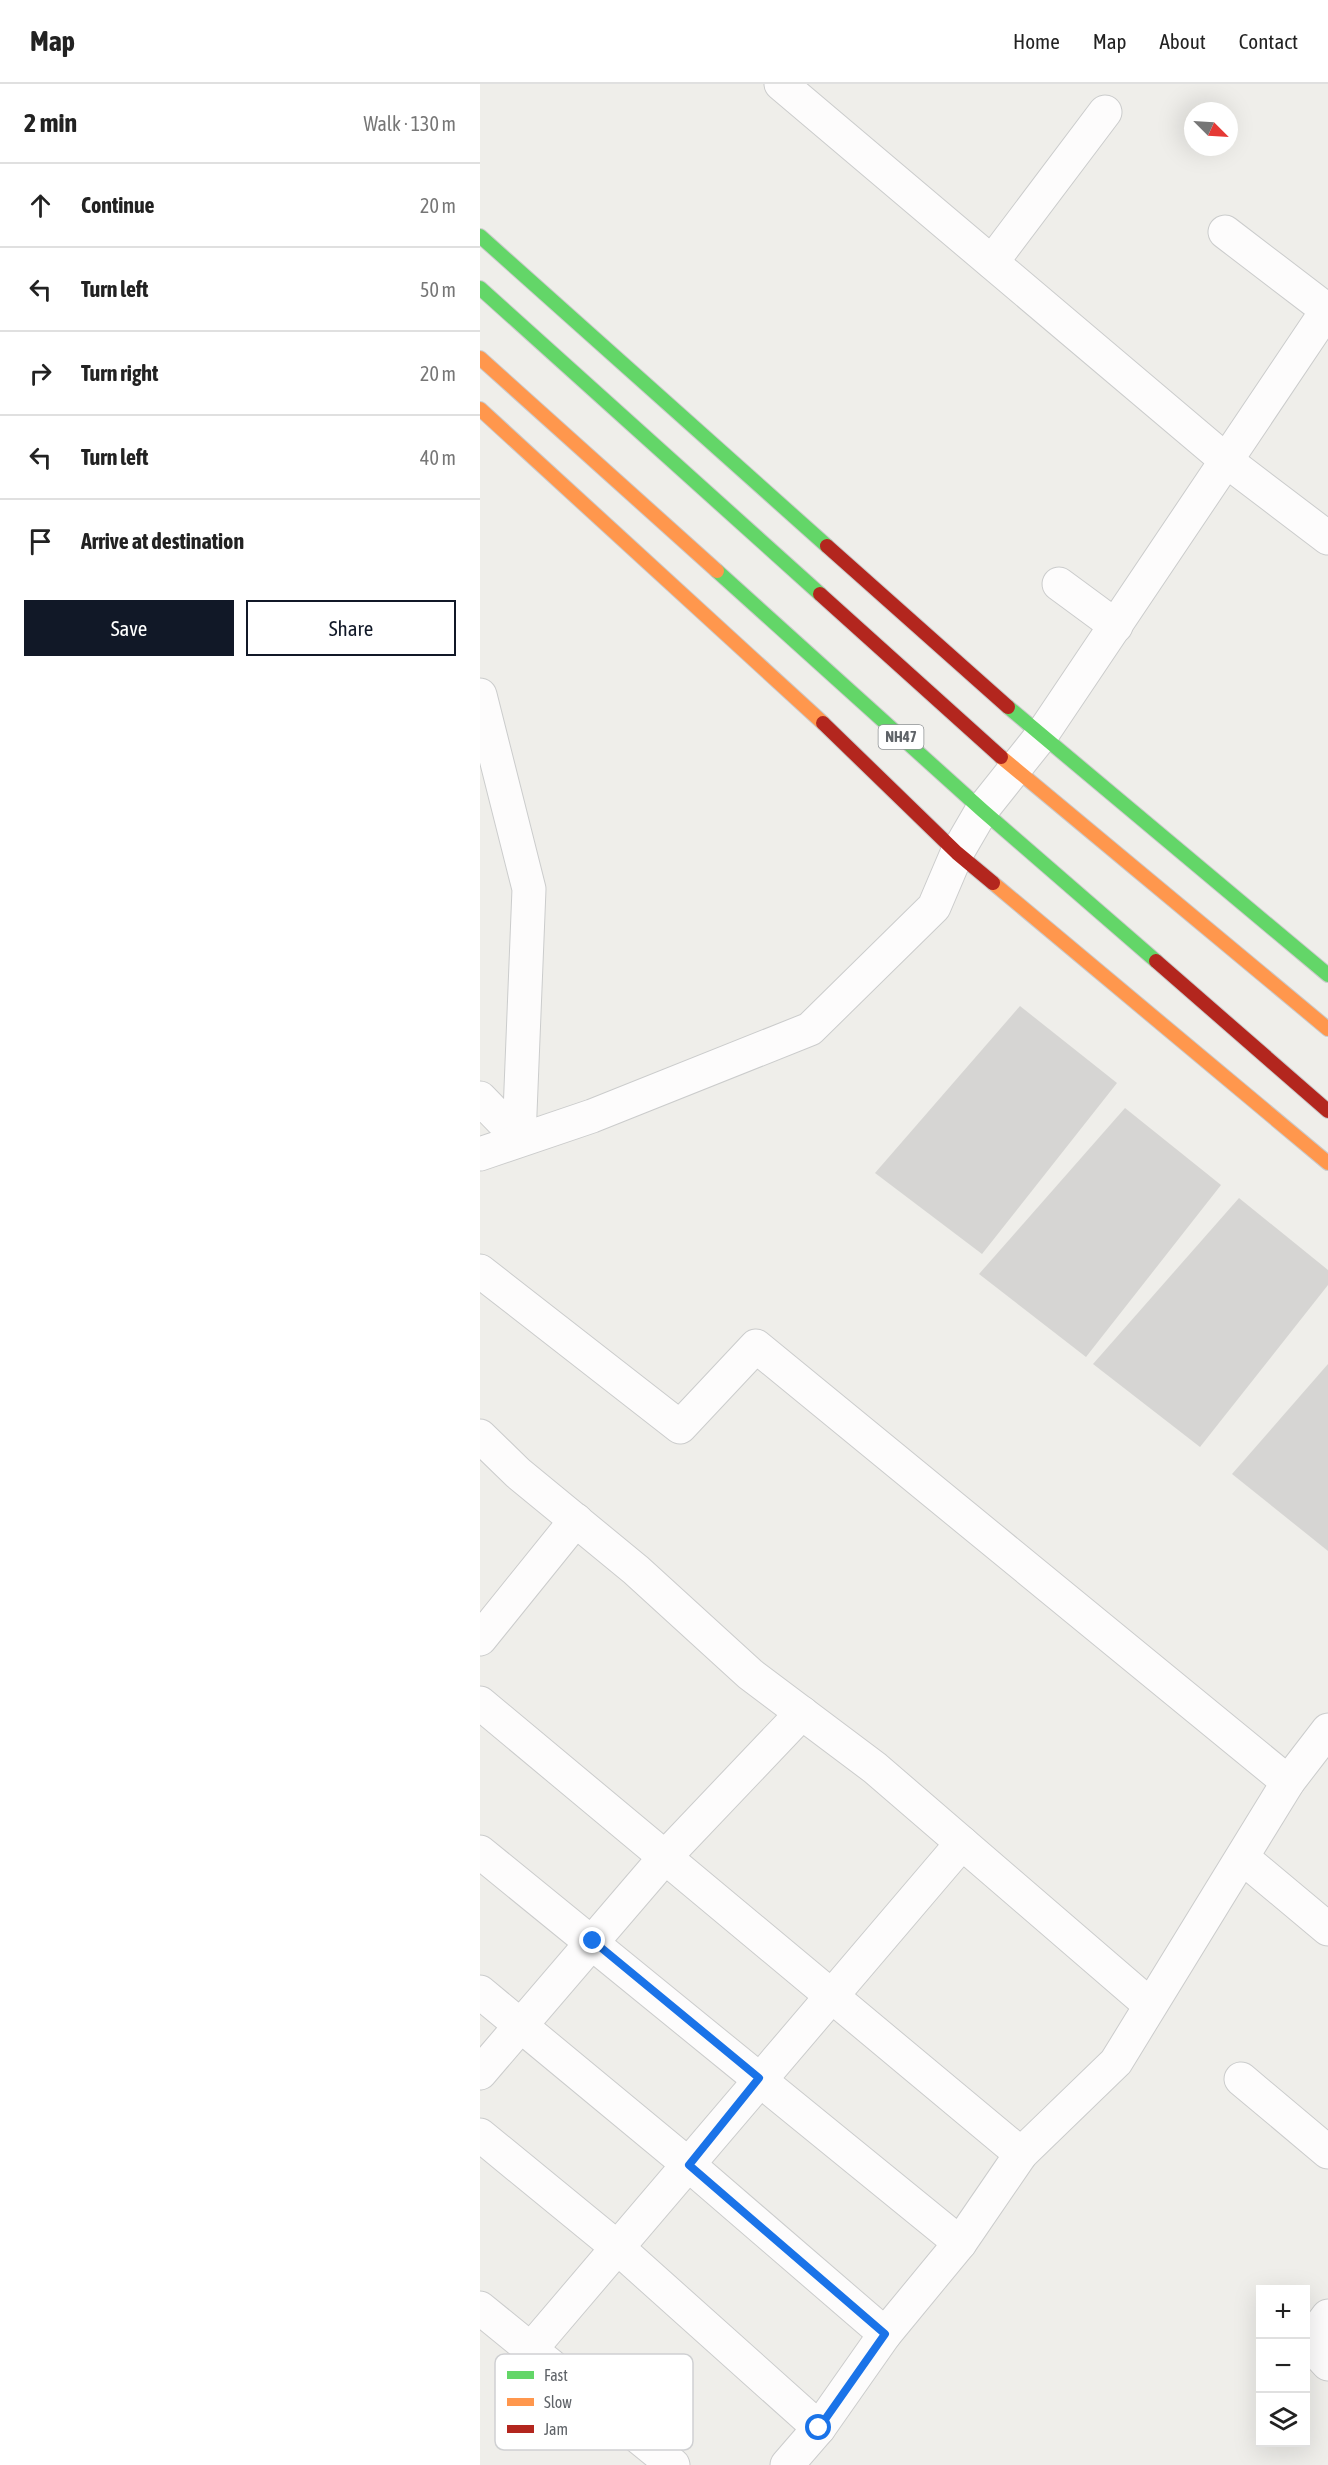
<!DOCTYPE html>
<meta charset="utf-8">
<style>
:root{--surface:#fff;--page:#f2f2f2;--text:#222;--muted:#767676;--line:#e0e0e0;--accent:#111827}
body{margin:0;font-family:"Asap Condensed",sans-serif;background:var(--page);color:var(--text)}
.controls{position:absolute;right:18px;bottom:18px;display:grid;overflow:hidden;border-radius:0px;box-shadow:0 6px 24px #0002}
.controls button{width:54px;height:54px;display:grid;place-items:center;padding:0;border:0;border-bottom:2px solid var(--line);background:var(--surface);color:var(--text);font:30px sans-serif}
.compass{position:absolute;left:704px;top:18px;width:54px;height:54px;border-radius:50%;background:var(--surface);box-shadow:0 6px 24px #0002;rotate:114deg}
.stop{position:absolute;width:18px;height:18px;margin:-14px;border:4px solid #1a73e8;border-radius:50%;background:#fff}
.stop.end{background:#1a73e8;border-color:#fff;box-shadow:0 2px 6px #0008}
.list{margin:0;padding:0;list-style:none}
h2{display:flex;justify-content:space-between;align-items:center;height:78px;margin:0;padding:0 24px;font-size:26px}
h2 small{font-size:20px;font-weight:400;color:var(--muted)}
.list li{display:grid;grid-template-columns:39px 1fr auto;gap:18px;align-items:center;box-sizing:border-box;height:84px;padding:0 24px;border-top:2px solid var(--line)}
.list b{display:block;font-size:22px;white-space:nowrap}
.list em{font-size:20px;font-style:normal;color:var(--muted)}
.actions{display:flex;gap:12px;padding:18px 24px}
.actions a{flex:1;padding:14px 0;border:2px solid var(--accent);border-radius:0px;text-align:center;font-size:21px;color:var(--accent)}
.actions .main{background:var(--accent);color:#fff}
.icon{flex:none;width:33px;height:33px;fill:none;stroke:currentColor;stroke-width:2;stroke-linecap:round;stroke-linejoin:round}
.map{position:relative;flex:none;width:848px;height:2381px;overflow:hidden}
header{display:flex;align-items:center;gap:36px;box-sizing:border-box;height:84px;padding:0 30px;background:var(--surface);border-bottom:2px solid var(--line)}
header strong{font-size:28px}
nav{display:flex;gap:33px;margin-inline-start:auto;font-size:21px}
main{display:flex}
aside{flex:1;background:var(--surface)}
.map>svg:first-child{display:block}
.building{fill:#d6d5d3}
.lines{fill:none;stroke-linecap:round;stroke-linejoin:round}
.street-casing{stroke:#cbcccc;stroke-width:35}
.fast-casing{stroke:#cacacb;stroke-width:16}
.slow-casing{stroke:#cacacb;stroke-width:16}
.jam-casing{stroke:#cacacb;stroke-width:16}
.street{stroke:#fdfcfc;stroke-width:33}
.fast{stroke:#63d668;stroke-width:14}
.slow{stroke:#ff974d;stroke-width:14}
.jam{stroke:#b3261e;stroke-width:14}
.route{stroke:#1a73e8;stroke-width:8}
.labels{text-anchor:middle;stroke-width:6;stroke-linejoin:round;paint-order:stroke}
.shield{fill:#fff;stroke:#8f9295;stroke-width:1.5}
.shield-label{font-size:15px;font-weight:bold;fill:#5f6368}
.key{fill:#fff;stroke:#cfd0d2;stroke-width:1.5}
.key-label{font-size:16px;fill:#5f6368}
</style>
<header>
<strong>Map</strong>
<nav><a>Home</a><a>Map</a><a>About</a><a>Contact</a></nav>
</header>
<main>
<aside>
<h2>2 min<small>Walk · 130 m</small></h2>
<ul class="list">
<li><svg class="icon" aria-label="ahead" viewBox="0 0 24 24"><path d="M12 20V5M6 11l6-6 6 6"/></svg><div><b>Continue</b></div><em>20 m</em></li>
<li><svg class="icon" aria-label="left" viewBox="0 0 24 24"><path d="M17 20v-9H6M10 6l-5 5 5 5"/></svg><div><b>Turn left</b></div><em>50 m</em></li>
<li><svg class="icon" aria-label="right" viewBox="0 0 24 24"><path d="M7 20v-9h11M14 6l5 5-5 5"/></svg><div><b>Turn right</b></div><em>20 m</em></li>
<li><svg class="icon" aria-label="left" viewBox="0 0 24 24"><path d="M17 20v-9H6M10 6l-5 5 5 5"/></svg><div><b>Turn left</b></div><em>40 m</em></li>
<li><svg class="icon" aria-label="arrive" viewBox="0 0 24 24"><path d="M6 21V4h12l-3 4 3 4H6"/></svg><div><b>Arrive at destination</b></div></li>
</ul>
<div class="actions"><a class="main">Save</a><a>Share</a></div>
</aside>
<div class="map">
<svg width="848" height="2381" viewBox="0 0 848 2381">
<rect width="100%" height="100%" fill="#efeeea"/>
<g class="building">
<path d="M540,922L637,999L502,1170L395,1089Z"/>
<path d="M645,1024L741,1101L606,1273L499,1190Z"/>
<path d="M759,1114L848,1186V1201L720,1363L613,1280Z"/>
<path d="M848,1280V1467L752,1390Z"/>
</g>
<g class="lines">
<g class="street-casing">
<g id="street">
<path d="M301,0L748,378L848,454"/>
<path d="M745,148L847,226"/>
<path d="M512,178L625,28"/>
<path d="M579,500L636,542"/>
<path d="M0,611L49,805L39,1054L0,1014"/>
<path d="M0,1070L112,1032L330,945L454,823L477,769L502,726L561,652L848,225"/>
<path d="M0,1187L200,1343L276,1262L808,1698"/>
<path d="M0,1352L38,1389L156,1486L270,1590L395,1684L670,1921"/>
<path d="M0,1555L96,1436"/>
<path d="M0,1619L541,2070"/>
<path d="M0,1768L480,2159"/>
<path d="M763,1774L848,1845"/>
<path d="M0,1908L209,2081L405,2250"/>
<path d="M0,1989L186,1772L322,1629"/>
<path d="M761,1995L848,2068"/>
<path d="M0,2051L138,2164L339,2344"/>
<path d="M0,2224L193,2381"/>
<path d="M848,2232L842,2240L837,2268L848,2280"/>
<path d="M51,2265L482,1759"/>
<path d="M307,2381L339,2344L405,2250L480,2159L541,2070L636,1978L808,1698L848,1646"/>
</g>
</g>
<g class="fast-casing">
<g id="fast">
<path d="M0,152L347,462"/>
<path d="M0,204L340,510"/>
<path d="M237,487L502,726L676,877"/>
<path d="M528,623L848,891"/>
</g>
</g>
<g class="slow-casing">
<g id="slow">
<path d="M0,274L237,487"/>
<path d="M0,325L343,639"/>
<path d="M521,673L848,945"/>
<path d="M513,799L848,1079"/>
</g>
</g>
<g class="jam-casing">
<g id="jam">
<path d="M347,462L528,623"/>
<path d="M340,510L521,673"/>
<path d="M343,639L477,769L513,799"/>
<path d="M676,877L848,1027"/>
</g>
</g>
<use href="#street" class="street"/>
<use href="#fast" class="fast"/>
<use href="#slow" class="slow"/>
<use href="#jam" class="jam"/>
</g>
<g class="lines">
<path class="route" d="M113,1857L279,1994L209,2081L405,2250L339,2344"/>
</g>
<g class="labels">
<rect class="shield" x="398.5" y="641" width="45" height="24" rx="4.5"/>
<g class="shield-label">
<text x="421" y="658">NH47</text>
</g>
</g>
<rect x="15" y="2270" width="198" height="96" rx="9" class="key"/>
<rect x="27" y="2287" width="27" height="8" fill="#63d668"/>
<rect x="27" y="2314" width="27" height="8" fill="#ff974d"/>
<rect x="27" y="2341" width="27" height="8" fill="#b3261e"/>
<g class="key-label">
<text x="64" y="2297">Fast</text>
<text x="64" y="2324">Slow</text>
<text x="64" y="2351">Jam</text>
</g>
</svg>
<div class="controls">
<button>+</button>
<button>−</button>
<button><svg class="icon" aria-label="layers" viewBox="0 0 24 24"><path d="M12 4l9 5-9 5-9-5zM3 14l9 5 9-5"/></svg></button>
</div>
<svg class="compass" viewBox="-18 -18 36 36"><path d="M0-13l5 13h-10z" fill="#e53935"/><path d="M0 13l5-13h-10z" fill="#767676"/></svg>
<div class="stop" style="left:339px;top:2344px"></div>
<div class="stop end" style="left:113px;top:1857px"></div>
</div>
</main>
